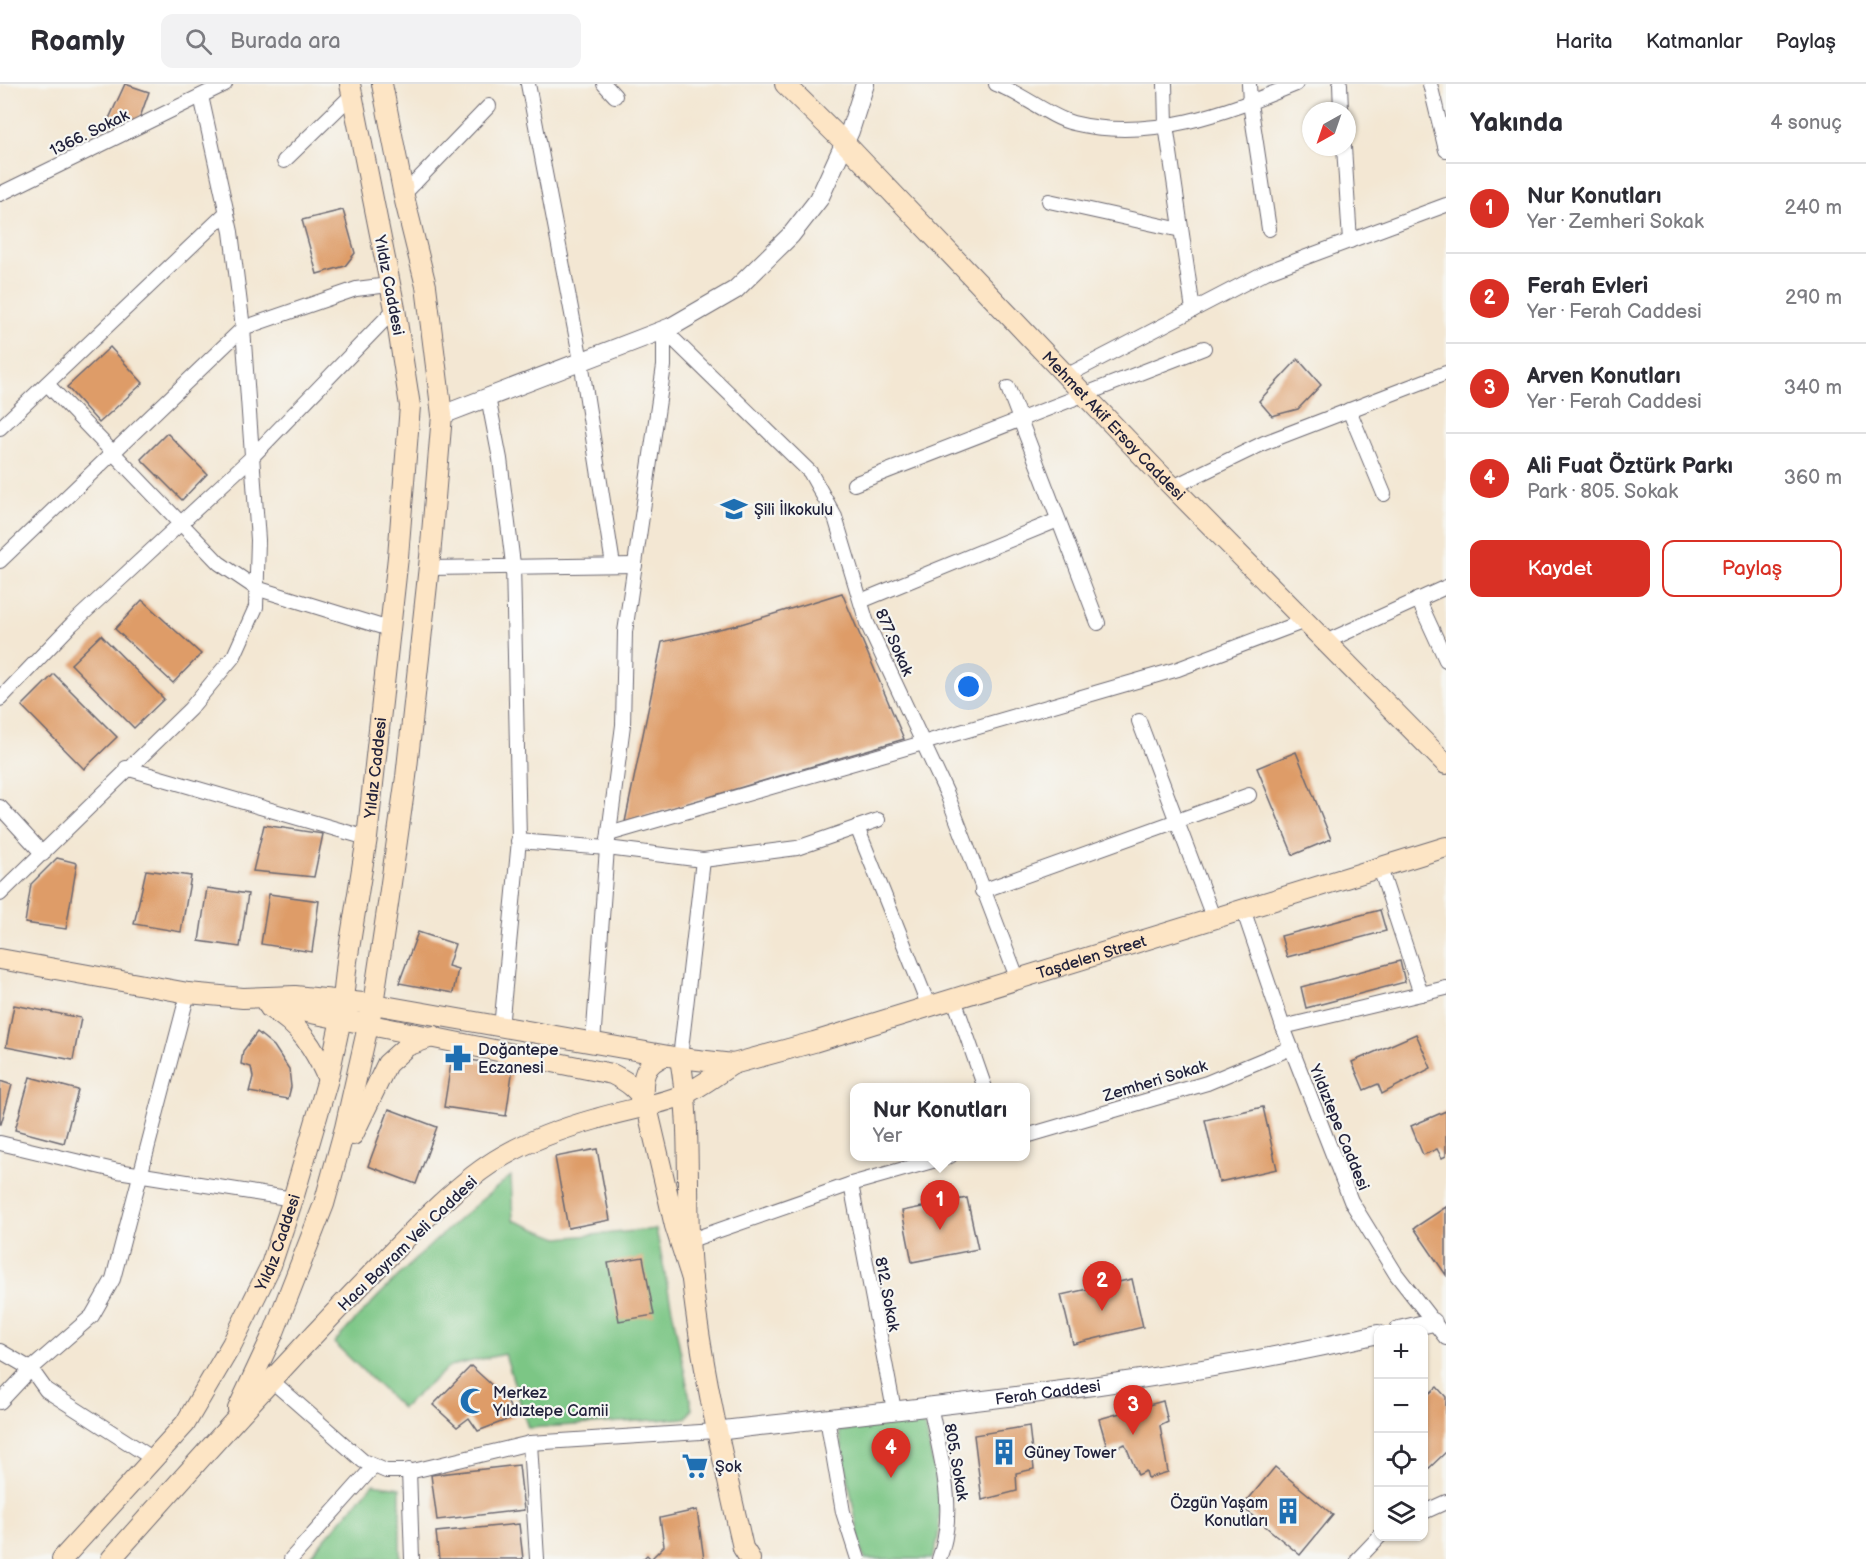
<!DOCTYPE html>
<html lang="tr">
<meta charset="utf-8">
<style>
:root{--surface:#fff;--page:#f2f2f3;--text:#2b2b33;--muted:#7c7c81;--line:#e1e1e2;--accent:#d93025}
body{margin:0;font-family:"Balsamiq Sans",sans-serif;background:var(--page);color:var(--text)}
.controls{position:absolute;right:18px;bottom:18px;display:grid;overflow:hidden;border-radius:12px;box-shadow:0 2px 4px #0004}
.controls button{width:54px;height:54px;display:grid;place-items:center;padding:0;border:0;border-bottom:2px solid var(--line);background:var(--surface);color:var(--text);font:30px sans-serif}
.compass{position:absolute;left:1302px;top:18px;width:54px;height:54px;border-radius:50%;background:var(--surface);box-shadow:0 2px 4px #0004;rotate:220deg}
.you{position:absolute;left:969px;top:603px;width:21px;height:21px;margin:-15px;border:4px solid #fff;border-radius:50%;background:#1a73e8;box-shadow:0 0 0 9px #1a73e833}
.badge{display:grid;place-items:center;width:39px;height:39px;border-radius:50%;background:var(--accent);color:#fff;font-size:20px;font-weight:700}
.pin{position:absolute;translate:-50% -50px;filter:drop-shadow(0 2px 3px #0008)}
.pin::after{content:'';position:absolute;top:32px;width:21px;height:18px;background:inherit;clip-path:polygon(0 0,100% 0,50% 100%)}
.popup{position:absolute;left:850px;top:999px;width:180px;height:78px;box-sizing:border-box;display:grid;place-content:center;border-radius:12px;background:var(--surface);filter:drop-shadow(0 2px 4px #0005);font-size:20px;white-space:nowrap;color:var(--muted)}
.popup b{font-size:22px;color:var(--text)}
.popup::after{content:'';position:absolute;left:50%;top:100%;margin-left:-12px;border:12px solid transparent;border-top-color:var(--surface)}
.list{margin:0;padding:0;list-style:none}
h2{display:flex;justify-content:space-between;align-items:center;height:78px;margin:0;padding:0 24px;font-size:26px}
h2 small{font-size:20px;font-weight:400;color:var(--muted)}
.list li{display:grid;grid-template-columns:39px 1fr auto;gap:18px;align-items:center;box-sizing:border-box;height:90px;padding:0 24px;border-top:2px solid var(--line)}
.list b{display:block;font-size:22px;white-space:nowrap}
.list p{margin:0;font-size:20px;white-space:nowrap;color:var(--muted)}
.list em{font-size:20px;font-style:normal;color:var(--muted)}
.actions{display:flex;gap:12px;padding:18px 24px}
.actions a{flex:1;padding:14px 0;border:2px solid var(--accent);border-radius:12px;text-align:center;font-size:21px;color:var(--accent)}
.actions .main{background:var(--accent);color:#fff}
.icon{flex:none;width:33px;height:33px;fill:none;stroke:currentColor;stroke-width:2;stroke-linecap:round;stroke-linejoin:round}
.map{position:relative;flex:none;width:1446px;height:1475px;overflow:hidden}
header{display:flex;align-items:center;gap:36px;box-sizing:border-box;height:84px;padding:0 30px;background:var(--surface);border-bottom:2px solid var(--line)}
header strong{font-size:28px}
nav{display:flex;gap:33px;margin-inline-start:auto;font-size:21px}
.search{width:420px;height:54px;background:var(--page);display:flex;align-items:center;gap:15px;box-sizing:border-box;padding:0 21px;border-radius:12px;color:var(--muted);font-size:22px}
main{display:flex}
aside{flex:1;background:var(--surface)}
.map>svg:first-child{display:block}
.green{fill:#7bc685;stroke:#4e7460;stroke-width:1.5}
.building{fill:#de9c67}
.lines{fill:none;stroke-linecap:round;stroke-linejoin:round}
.minor-casing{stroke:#6b6770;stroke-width:16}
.tertiary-casing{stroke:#6b6770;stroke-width:20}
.secondary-casing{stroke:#6b6770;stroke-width:22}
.minor{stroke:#fff;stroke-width:14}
.tertiary{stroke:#fff;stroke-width:18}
.secondary{stroke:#fde5c5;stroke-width:20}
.labels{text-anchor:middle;stroke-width:4.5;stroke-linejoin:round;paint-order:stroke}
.street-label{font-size:16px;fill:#22223b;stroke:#f6f6f2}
.poi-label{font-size:16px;fill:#22223b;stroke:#f6f6f2;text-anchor:start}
</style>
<header>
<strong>Roamly</strong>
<div class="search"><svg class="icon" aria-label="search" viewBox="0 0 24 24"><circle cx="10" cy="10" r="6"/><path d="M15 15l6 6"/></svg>Burada ara</div>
<nav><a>Harita</a><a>Katmanlar</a><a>Paylaş</a></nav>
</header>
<main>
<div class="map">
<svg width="1446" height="1475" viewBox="0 0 1446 1475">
<rect width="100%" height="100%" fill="#f6f6f2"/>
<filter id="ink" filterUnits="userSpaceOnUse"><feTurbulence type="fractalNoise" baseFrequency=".0167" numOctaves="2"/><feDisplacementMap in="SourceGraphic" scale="12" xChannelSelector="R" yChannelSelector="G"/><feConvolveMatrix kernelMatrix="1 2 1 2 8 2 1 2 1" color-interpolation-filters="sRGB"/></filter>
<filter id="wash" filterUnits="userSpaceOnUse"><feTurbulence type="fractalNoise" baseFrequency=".008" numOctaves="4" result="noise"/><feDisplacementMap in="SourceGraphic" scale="24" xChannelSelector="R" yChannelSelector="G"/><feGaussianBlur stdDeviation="1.35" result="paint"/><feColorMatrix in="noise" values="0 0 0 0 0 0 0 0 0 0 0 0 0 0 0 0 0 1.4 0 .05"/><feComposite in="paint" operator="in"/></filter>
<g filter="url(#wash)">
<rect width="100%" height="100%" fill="#f3e7d3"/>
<g class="green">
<path d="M511,1092L513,1136L559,1154L656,1145L692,1325L686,1334L528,1344L505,1270L450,1282L402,1324L334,1259C389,1199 447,1142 511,1092Z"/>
<path d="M921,1338L926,1345C933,1387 949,1434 932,1475H865L862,1469L839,1347Z"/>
<path d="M373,1400L400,1404V1475H307Z"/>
</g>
<g id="blocks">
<g class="building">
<path d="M125,0L149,8L138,39L126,46L108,37Z"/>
<path d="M343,126L355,169L345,182L317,190L302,136Z"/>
<path d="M110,263L143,299L99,339L67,303Z"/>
<path d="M1298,275L1321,301L1298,325L1272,332L1259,317Z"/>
<path d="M167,349L207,390L182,416L141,375Z"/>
<path d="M842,509L904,655L625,738L662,558L741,540Z"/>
<path d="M142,516L201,570L173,599L115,545Z"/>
<path d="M101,551L164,615L134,644L71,580Z"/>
<path d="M54,590L117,653L84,685L22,622Z"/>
<path d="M1296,668L1331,755L1293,771L1257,684Z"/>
<path d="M264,741L323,750L314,793L253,787Z"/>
<path d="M57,774L77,779L66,845L25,839L31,800Z"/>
<path d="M146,786L191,792L181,848L134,840Z"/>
<path d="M207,804L248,810L240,863L199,857Z"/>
<path d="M269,810L319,817L312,868L261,860Z"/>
<path d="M1380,826L1386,847L1287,873L1281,852Z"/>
<path d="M418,848L455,860L448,882L458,885L453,909L399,899Z"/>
<path d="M1400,877L1405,898L1306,924L1301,903Z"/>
<path d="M14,921L81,934L73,976L6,963Z"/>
<path d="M257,948L274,962L289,985L291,1003L288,1015L249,1008L253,993L251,983L241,980L243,967Z"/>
<path d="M1416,950L1431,984L1382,1010L1378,1000L1364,1006L1352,978Z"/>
<path d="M452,973L513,983L506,1032L444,1023Z"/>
<path d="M30,993L78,1006L64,1059L15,1046Z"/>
<path d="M0,997L12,1001L1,1040H0Z"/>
<path d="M1263,1023L1277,1085L1219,1098L1205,1036Z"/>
<path d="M389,1025L437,1043L416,1100L368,1082Z"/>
<path d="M1446,1027V1072L1442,1074L1437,1065L1423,1071L1411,1042Z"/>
<path d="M597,1065L610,1136L568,1144L555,1073Z"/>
<path d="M967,1114L978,1165L912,1178L902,1127Z"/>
<path d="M1446,1123V1191L1414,1144Z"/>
<path d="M643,1173L654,1231L619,1237L608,1179Z"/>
<path d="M1132,1195L1143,1243L1073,1260L1061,1211Z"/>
<path d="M471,1282L495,1304V1313L504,1309L514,1333L478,1347L469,1334L457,1343L433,1321Z"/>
<path d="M1437,1303L1446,1313V1368L1424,1389V1314Z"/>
<path d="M1163,1317L1168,1338L1160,1342L1168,1388L1148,1394L1146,1387L1138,1391L1125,1360L1108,1366L1099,1335Z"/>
<path d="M1029,1342L1034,1385L1016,1389L1017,1407L982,1416L974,1351Z"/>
<path d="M519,1381L524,1426L437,1436L431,1391Z"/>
<path d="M1275,1383L1333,1431L1300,1471L1242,1423Z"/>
<path d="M697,1426L704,1475H643L647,1471L651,1475L664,1462L660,1434Z"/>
<path d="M519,1440L523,1475H439L436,1448Z"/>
</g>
</g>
</g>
<g filter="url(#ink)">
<use href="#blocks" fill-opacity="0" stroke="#6b6770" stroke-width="1.5"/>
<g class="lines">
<g class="minor-casing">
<g id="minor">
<path d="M528,0L581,277L613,481"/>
<path d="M604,0L615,12"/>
<path d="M996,0C1021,9 1051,34 1073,39C1150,58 1225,29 1296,0"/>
<path d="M1165,0L1166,41L1193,226"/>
<path d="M1249,0L1250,19L1269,145"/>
<path d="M1340,0L1341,27"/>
<path d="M1430,0L1446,66"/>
<path d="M1344,63L1350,157"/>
<path d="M284,77L352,11"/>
<path d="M0,110L225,0"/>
<path d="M404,110L489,22"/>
<path d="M1049,117L1181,146"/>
<path d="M664,246L810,388L835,433L867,539L947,710L1018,896"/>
<path d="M1066,292L1266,188L1446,121"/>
<path d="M47,300L219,479L256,504L389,545"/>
<path d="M1008,304L1098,539"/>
<path d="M488,313L500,375L513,480L519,756L501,944"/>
<path d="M1349,326L1384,410"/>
<path d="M0,344L227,128"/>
<path d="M854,400L1204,264"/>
<path d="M1173,403L1264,359L1446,289"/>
<path d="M0,477L243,244L356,205L389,201"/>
<path d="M429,484L635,481"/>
<path d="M1418,515L1446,576"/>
<path d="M861,517L1058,436"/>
<path d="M1325,558L1446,503"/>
<path d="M0,615L72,540L251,374L395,225"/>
<path d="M1139,637L1213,833"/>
<path d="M126,684L367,754"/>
<path d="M0,723L43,770"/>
<path d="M857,743L929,923"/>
<path d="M609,750L1178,585L1305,537"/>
<path d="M518,757L607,764L703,776L797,764L878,736"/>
<path d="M1380,784L1421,910"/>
<path d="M982,807L1249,711"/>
<path d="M0,810L190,625L234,572L256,523L258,456L243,244L231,148L201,12"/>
<path d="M1243,825L1283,943L1351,1117L1396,1190L1446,1254"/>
<path d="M954,915L985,1004"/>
<path d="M1283,943L1446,904"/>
<path d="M593,959L607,764L623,641L625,548L664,282V246"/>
<path d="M680,974L703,776"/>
<path d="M1026,1052L1207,999L1291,964"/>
<path d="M0,1059L118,1087L293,1115"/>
<path d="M851,1100L894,1326"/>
<path d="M691,1156L851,1100L950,1072"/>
<path d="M0,1267L31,1285L46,1306L155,1376"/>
<path d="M272,1297L363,1377L386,1387H413L530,1359L716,1347"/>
<path d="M0,1318L31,1285L92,1232L113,1195L188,909"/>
<path d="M930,1321C940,1372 958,1425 939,1475"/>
<path d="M827,1334L843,1428L858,1475"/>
<path d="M530,1359L537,1475"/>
<path d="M409,1386L412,1475"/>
<path d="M1424,1428L1446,1418"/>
<path d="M291,1475L374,1382"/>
<path d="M1358,1475L1380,1452"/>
</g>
</g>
<g class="tertiary-casing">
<g id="tertiary">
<path d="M442,331L671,243L735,206L791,151L819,115L850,47L865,0"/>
<path d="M1399,1246L1433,1238"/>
<path id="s1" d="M716,1347C938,1321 1161,1301 1378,1250"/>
</g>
</g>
<g class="secondary-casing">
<g id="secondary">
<path id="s2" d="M785,0L844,58L1155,385L1446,680"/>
<path d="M0,875L188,909L243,914L295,912L373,920L680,974L733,980C717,990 701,1003 683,1011C655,1022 625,1026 596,1035C564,1044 532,1055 503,1072C452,1101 400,1161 359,1203C274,1292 192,1383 111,1475"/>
<path d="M267,920L612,990C628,998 640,1006 647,1023L675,1142L692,1195"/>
<path d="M270,924C300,941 314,964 328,995"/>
<path d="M680,974C693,1048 684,1123 692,1196C702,1287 723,1375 743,1464L750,1475"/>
<path id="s3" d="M733,980L814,958L1446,763"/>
<path d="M643,1013C642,993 644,980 664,972"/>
<path d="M353,1051L387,980L407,962L434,952"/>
<path d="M238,1325L274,1248L324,1120L345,1044L373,920L388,820L406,693L430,473L442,331L426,202L405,117L382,0"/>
<path id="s4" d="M62,1475L185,1340L232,1260L271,1181L293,1115L328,995L341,935L347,877L367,754L398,473L410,322L395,225L350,0"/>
</g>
</g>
<use href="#minor" class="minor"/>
<use href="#tertiary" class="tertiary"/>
<use href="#secondary" class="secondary"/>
</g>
</g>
<defs>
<g id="school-bare" transform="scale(2.07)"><path d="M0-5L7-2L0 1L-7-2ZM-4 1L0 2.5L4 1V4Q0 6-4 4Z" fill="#1f6fb2" stroke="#f6f6f2" stroke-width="2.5" paint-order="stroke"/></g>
<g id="pharmacy-bare" transform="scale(2.07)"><path d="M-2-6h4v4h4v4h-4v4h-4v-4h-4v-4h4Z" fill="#1f6fb2" stroke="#f6f6f2" stroke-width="2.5" paint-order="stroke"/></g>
<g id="mosque-bare" transform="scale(2.07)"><path d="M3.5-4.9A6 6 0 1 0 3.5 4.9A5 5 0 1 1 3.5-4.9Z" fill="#1f6fb2" stroke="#f6f6f2" stroke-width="2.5" paint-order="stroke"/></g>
<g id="building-bare" transform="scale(2.07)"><path d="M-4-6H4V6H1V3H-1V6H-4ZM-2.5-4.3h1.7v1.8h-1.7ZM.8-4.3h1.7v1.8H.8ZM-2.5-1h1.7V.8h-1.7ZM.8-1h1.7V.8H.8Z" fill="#1f6fb2" stroke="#f6f6f2" stroke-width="2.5" paint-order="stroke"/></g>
<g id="supermarket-bare" transform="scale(2.07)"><path d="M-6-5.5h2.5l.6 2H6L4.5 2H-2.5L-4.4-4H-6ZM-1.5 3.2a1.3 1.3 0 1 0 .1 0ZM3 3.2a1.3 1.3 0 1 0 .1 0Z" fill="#1f6fb2" stroke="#f6f6f2" stroke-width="2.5" paint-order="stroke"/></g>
</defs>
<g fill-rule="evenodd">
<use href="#school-bare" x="734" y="425"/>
<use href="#pharmacy-bare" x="458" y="974"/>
<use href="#mosque-bare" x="473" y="1317"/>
<use href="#building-bare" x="1004" y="1368"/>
<use href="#supermarket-bare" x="695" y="1382"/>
<use href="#building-bare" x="1288" y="1427"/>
</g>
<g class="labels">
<g class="street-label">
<text transform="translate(89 48) rotate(-26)" y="6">1366. Sokak</text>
<text transform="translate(390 201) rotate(79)" y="6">Yıldız Caddesi</text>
<text dy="6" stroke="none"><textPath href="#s2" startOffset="474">Mehmet Akif Ersoy Caddesi</textPath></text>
<text transform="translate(895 558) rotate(66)" y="6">877.Sokak</text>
<text dy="6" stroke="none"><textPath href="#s4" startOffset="873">Yıldız Caddesi</textPath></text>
<text dy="6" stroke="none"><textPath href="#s3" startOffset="374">Taşdelen Street</textPath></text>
<text transform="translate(1155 996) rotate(-17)" y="6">Zemheri Sokak</text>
<text transform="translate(1340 1043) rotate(68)" y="6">Yıldıztepe Caddesi</text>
<text dy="6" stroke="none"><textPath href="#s4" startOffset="387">Yıldız Caddesi</textPath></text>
<text transform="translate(407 1159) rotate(-44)" y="6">Hacı Bayram Veli Caddesi</text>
<text transform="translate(888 1210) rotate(79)" y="6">812. Sokak</text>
<text dy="6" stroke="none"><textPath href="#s1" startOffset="334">Ferah Caddesi</textPath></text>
<text transform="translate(957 1378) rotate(80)" y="6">805. Sokak</text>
</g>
<g class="poi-label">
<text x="754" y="431">Şili İlkokulu</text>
<text x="478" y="971">Doğantepe<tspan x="478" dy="18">Eczanesi</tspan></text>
<text x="493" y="1314">Merkez<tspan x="493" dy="18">Yıldıztepe Camii</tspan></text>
<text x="1024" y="1374">Güney Tower</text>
<text x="715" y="1388">Şok</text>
<text x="1268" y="1424" text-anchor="end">Özgün Yaşam<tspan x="1268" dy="18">Konutları</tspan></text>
</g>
</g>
</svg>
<div class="controls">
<button>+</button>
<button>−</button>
<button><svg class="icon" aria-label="locate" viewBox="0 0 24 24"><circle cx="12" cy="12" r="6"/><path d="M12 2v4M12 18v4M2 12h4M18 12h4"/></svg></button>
<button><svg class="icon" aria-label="layers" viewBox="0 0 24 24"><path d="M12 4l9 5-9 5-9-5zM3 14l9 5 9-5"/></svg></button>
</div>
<svg class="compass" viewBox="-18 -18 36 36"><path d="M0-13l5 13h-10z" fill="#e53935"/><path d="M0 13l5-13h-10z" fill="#7c7c81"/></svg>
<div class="you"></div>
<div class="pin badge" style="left:940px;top:1146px">1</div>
<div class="popup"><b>Nur Konutları</b>Yer</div>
<div class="pin badge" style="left:1102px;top:1227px">2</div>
<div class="pin badge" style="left:1133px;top:1351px">3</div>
<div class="pin badge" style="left:891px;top:1394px">4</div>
</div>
<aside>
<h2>Yakında<small>4 sonuç</small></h2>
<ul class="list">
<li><span class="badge">1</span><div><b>Nur Konutları</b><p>Yer · Zemheri Sokak</p></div><em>240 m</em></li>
<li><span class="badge">2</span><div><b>Ferah Evleri</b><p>Yer · Ferah Caddesi</p></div><em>290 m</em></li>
<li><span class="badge">3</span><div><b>Arven Konutları</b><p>Yer · Ferah Caddesi</p></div><em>340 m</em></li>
<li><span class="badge">4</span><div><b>Ali Fuat Öztürk Parkı</b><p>Park · 805. Sokak</p></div><em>360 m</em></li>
</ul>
<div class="actions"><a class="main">Kaydet</a><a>Paylaş</a></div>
</aside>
</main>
